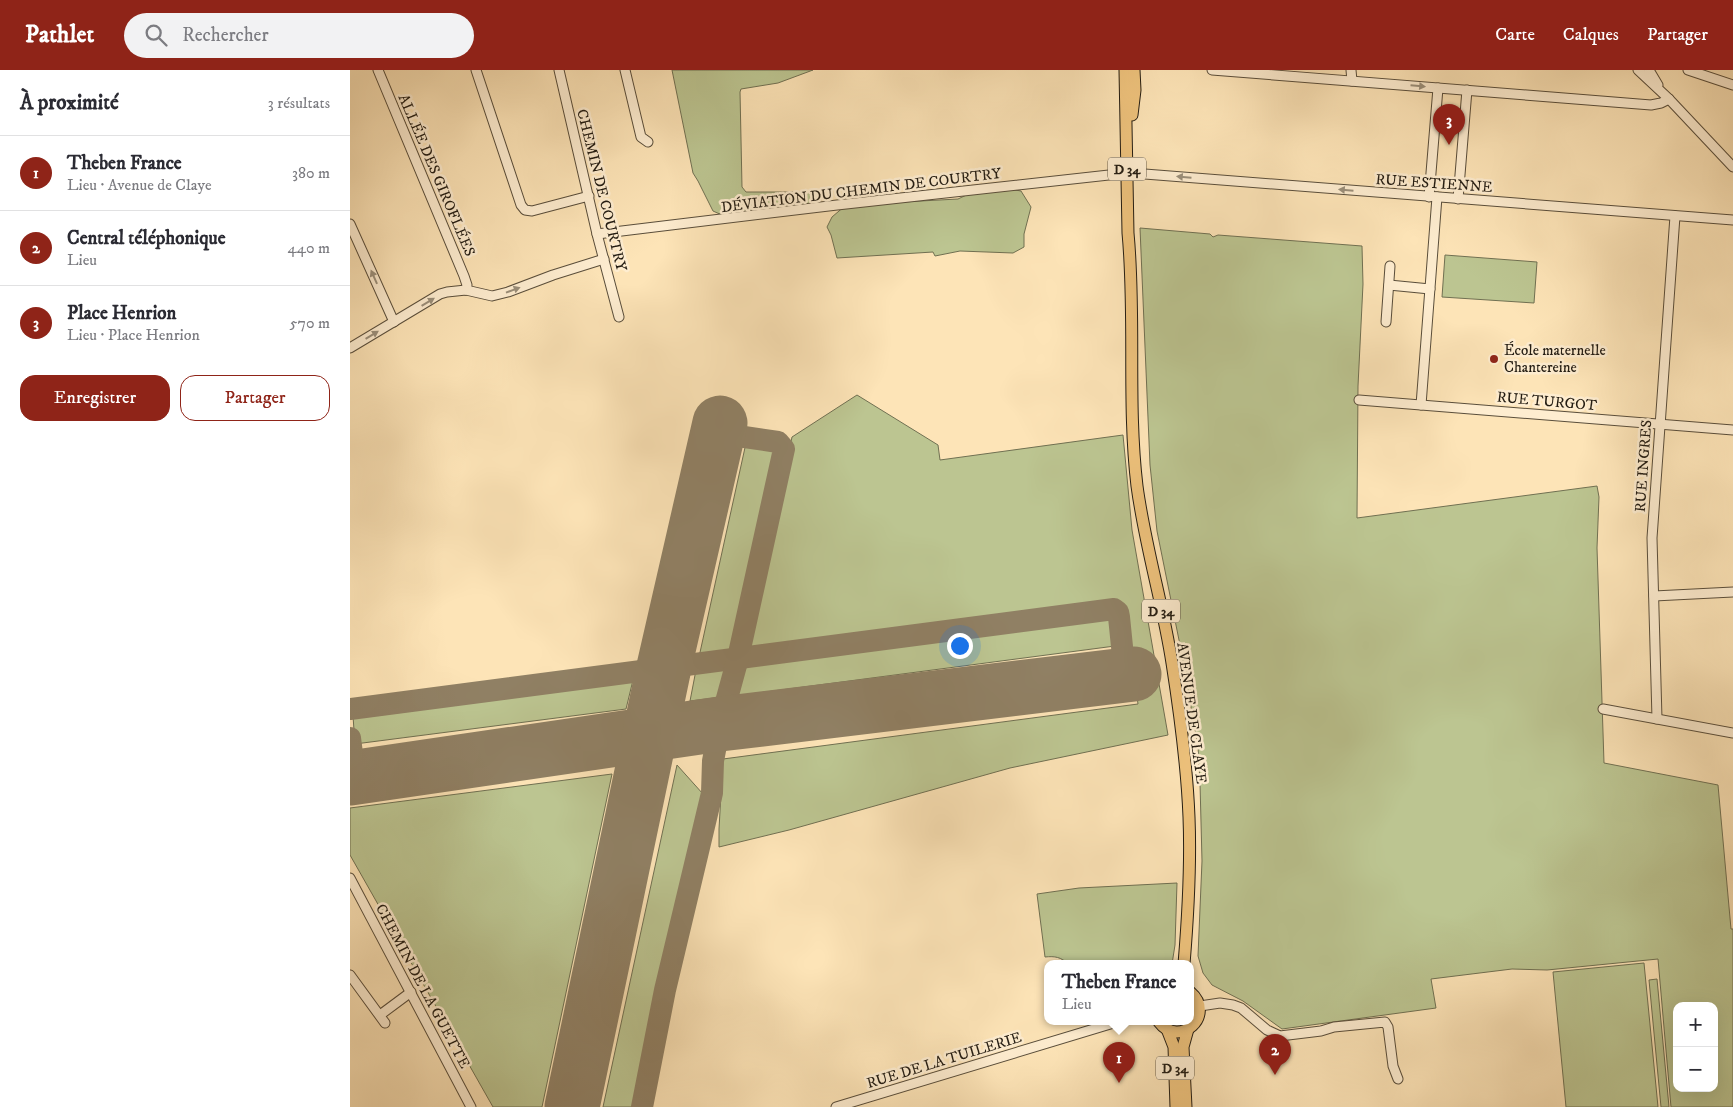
<!DOCTYPE html>
<html lang="fr">
<meta charset="utf-8">
<style>
:root{--surface:#fff;--page:#f2f2f3;--text:#2b2b33;--muted:#7c7c81;--line:#e1e1e2;--accent:#8f2418}
body{margin:0;font-family:"IM FELL DW Pica",serif;background:var(--page);color:var(--text)}
.controls{position:absolute;right:15px;bottom:15px;display:grid;overflow:hidden;border-radius:10px;box-shadow:0 5px 20px #0002}
.controls button{width:45px;height:45px;display:grid;place-items:center;padding:0;border:0;border-bottom:1px solid var(--line);background:var(--surface);color:var(--text);font:25px sans-serif}
.you{position:absolute;left:609px;top:575px;width:18px;height:18px;margin:-12px;border:4px solid #fff;border-radius:50%;background:#1a73e8;box-shadow:0 0 0 8px #1a73e833}
.badge{display:grid;place-items:center;width:32px;height:32px;border-radius:50%;background:var(--accent);color:#fff;font-size:16px;font-weight:700}
.pin{position:absolute;translate:-50% -41px;filter:drop-shadow(0 1px 2px #0008)}
.pin::after{content:'';position:absolute;top:26px;width:18px;height:15px;background:inherit;clip-path:polygon(0 0,100% 0,50% 100%)}
.popup{position:absolute;left:694px;top:890px;width:150px;height:65px;box-sizing:border-box;display:grid;place-content:center;border-radius:10px;background:var(--surface);filter:drop-shadow(0 1px 4px #0005);font-size:16px;white-space:nowrap;color:var(--muted)}
.popup b{font-size:19px;color:var(--text)}
.popup::after{content:'';position:absolute;left:50%;top:100%;margin-left:-10px;border:10px solid transparent;border-top-color:var(--surface)}
.list{margin:0;padding:0;list-style:none}
h2{display:flex;justify-content:space-between;align-items:center;height:65px;margin:0;padding:0 20px;font-size:21px}
h2 small{font-size:16px;font-weight:400;color:var(--muted)}
.list li{display:grid;grid-template-columns:32px 1fr auto;gap:15px;align-items:center;box-sizing:border-box;height:75px;padding:0 20px;border-top:1px solid var(--line)}
.list b{display:block;font-size:19px;white-space:nowrap}
.list p{margin:0;font-size:16px;white-space:nowrap;color:var(--muted)}
.list em{font-size:16px;font-style:normal;color:var(--muted)}
.actions{display:flex;gap:10px;padding:15px 20px}
.actions a{flex:1;padding:11px 0;border:1px solid var(--accent);border-radius:15px;text-align:center;font-size:18px;color:var(--accent)}
.actions .main{background:var(--accent);color:#fff}
.icon{flex:none;width:28px;height:28px;fill:none;stroke:currentColor;stroke-width:2;stroke-linecap:round;stroke-linejoin:round}
.map{position:relative;flex:none;width:1383px;height:1037px;overflow:hidden}
header{display:flex;align-items:center;gap:30px;box-sizing:border-box;height:70px;padding:0 25px;background:var(--accent);color:#fff}
header strong{font-size:24px}
nav{display:flex;gap:28px;margin-inline-start:auto;font-size:18px}
.search{width:350px;height:45px;background:var(--page);display:flex;align-items:center;gap:12px;box-sizing:border-box;padding:0 18px;border-radius:28px;color:var(--muted);font-size:19px}
main{display:flex}
aside{flex:1;background:var(--surface)}
.map>svg:first-child{display:block}
.green{fill:#bcc591;stroke:#707052;fill-rule:evenodd}
.lines{fill:none;stroke-linecap:round;stroke-linejoin:round}
.taxiway{stroke:#908064;stroke-width:22}
.runway{stroke:#908064;stroke-width:55}
.minor-casing{stroke:#5a4e3b;stroke-width:11}
.major-casing{stroke:#231c12;stroke-width:13}
.minor{stroke:#feedd0;stroke-width:9}
.major{stroke:#eec27c;stroke-width:11}
.oneway{fill:#9b8f7a}
.poi-dot{fill:#8f2418;stroke:#feedd0;stroke-width:2}
.labels{text-anchor:middle;stroke-width:5;stroke-linejoin:round;paint-order:stroke}
.shield{fill:#feedd0;stroke:#655b4b;stroke-width:1}
.shield-label{font-size:14px;font-weight:bold;fill:#231c12}
.street-label{font-size:15px;fill:#231c12;stroke:#feedd0}
.poi-label{font-size:15px;fill:#231c12;stroke:#feedd0;text-anchor:start}
</style>
<header>
<strong>Pathlet</strong>
<div class="search"><svg class="icon" aria-label="search" viewBox="0 0 24 24"><circle cx="10" cy="10" r="6"/><path d="M15 15l6 6"/></svg>Rechercher</div>
<nav><a>Carte</a><a>Calques</a><a>Partager</a></nav>
</header>
<main>
<aside>
<h2>À proximité<small>3 résultats</small></h2>
<ul class="list">
<li><span class="badge">1</span><div><b>Theben France</b><p>Lieu · Avenue de Claye</p></div><em>380 m</em></li>
<li><span class="badge">2</span><div><b>Central téléphonique</b><p>Lieu</p></div><em>440 m</em></li>
<li><span class="badge">3</span><div><b>Place Henrion</b><p>Lieu · Place Henrion</p></div><em>570 m</em></li>
</ul>
<div class="actions"><a class="main">Enregistrer</a><a>Partager</a></div>
</aside>
<div class="map">
<svg width="1383" height="1037" viewBox="0 0 1383 1037">
<rect width="100%" height="100%" fill="#fde4b7"/>
<filter id="stains"><feTurbulence type="fractalNoise" baseFrequency=".004" numOctaves="4"/><feColorMatrix values="0 0 0 0 .2 0 0 0 0 .09 0 0 0 0 .02 0 0 0 .5 -.17"/></filter>
<radialGradient id="worn" r=".72"><stop offset=".6" stop-color="#630" stop-opacity="0"/><stop offset="1" stop-color="#630" stop-opacity=".3"/></radialGradient>
<g class="green">
<path d="M322,0H463L428,13L391,19L390,22L392,117L396,122H465L473,125V129L462,134L372,145L363,141L348,111L343,103Z"/>
<path d="M648,117L671,121L681,137L674,164V177L663,183L610,181L585,186L583,182L487,188L481,165L477,157L482,147L496,135L608,129L629,119Z"/>
<path d="M790,158L860,164L863,167L868,165L1012,176L1013,214L1008,316L1007,448L1247,416L1249,427L1247,478L1254,693L1368,715L1381,859H1383V1037H1321L1308,889L1197,900L1162,899L1081,909L1086,938L932,959L893,931L862,915L853,903L848,886L852,791L850,713L848,676L829,570L807,461L800,395ZM1327,936H1364V1018H1327Z"/>
<path d="M1095,185L1187,192L1184,233L1092,227Z"/>
<path d="M507,325L588,375L590,390L773,365L782,460L818,665L660,698L439,760L369,777V759L373,689L788,634L776,543L773,537L759,532L395,582L442,367Z"/>
<path d="M396,373L426,379L384,581L349,587Z"/>
<path d="M761,546L765,576L385,626L393,594Z"/>
<path d="M381,596L372,627L340,631L346,600Z"/>
<path d="M283,610L276,639L5,674L3,646Z"/>
<path d="M327,695L353,724L285,1037H253Z"/>
<path d="M262,704L192,1037H143L0,785V738Z"/>
<path d="M827,813L825,875L822,894H718C711,887 705,886 695,887L687,824L729,818Z"/>
<path d="M1294,893L1308,1037H1216L1203,902Z"/>
<path d="M1307,909L1319,1037H1311L1299,910Z"/>
</g>
<g class="lines">
<g class="taxiway">
<path d="M0,639L764,539L768,542L769,547L775,606"/>
<path d="M0,668L5,707"/>
<path d="M292,1037L315,920L362,723L363,691L370,654L388,588L434,379L428,372L367,363"/>
</g>
<g class="runway">
<path d="M0,708L370,654L784,604"/>
<path d="M222,1037L314,597L370,353"/>
</g>
<g class="minor-casing">
<g id="minor">
<path d="M28,0L114,206L117,215L116,220"/>
<path d="M126,0L171,135L175,140L182,141L239,126"/>
<path d="M209,0L247,164L269,247"/>
<path d="M275,0L291,67L298,72"/>
<path d="M862,0L1301,35L1311,33L1319,29"/>
<path d="M1001,0L1002,11"/>
<path d="M1288,0L1319,29L1383,97"/>
<path d="M1299,0L1308,15"/>
<path d="M1338,0L1383,15"/>
<path d="M782,103L1383,150"/>
<path d="M1079,127L1088,18"/>
<path d="M1108,129L1117,20"/>
<path d="M0,154L44,252"/>
<path d="M247,164L487,135L777,103"/>
<path d="M1039,215L1080,219"/>
<path d="M1036,252L1040,196"/>
<path d="M0,278L90,224L97,222L116,220L142,226L158,222L203,205L254,189"/>
<path d="M1009,330L1383,360"/>
<path d="M1071,335L1087,127"/>
<path d="M1304,526L1383,522"/>
<path d="M1253,639L1383,663"/>
<path d="M1307,649L1302,468L1325,146"/>
<path d="M0,808L121,1037"/>
<path d="M0,905L35,953"/>
<path d="M850,936L870,933L883,935L891,938L917,960L930,966L971,961L984,957L1035,952L1038,957L1043,996L1048,1009"/>
<path d="M30,945L61,922"/>
<path d="M486,1037L767,952"/>
</g>
</g>
<g class="major-casing">
<g id="major">
<path d="M775,0L778,163C786,247 777,332 787,416C795,476 813,534 822,593C830,644 837,696 839,747C841,796 838,846 834,894"/>
<path d="M782,45L785,20L784,0"/>
<path d="M809,952C829,979 867,945 840,922"/>
<path d="M817,959L824,977L826,1037"/>
<path d="M836,1037L833,977L838,959"/>
</g>
</g>
<use href="#minor" class="minor"/>
<use href="#major" class="major"/>
</g>
<defs><path id="oneway-solid" d="M-6-.8H1V-3.2L6.5 0L1 3.2V.8H-6Z" transform="scale(1.25)"/></defs>
<g class="oneway">
<use href="#oneway-solid" transform="translate(1068 16) rotate(5)"/>
<use href="#oneway-solid" transform="translate(834 107) rotate(-175)"/>
<use href="#oneway-solid" transform="translate(996 120) rotate(-175)"/>
<use href="#oneway-solid" transform="translate(24 207) rotate(-114)"/>
<use href="#oneway-solid" transform="translate(163 220) rotate(-20)"/>
<use href="#oneway-solid" transform="translate(78 232) rotate(-31)"/>
<use href="#oneway-solid" transform="translate(22 265) rotate(-31)"/>
</g>
<circle class="poi-dot" cx="1144" cy="289" r="5"/>
<g class="labels">
<g class="shield">
<rect x="758" y="87.5" width="38" height="23" rx="4"/>
<rect x="792" y="529.5" width="38" height="23" rx="4"/>
<rect x="806" y="986.5" width="38" height="23" rx="4"/>
</g>
<g class="shield-label">
<text x="777" y="104">D 34</text>
<text x="811" y="546">D 34</text>
<text x="825" y="1003">D 34</text>
</g>
<g class="street-label">
<text transform="translate(87 105) rotate(67)" y="5">ALLÉE DES GIROFLÉES</text>
<text transform="translate(1084 113) rotate(4)" y="5">RUE ESTIENNE</text>
<text transform="translate(252 120) rotate(76)" y="5">CHEMIN DE COURTRY</text>
<text transform="translate(511 120) rotate(-7)" y="5">DÉVIATION DU CHEMIN DE COURTRY</text>
<text transform="translate(1197 331) rotate(5)" y="5">RUE TURGOT</text>
<text transform="translate(1293 396) rotate(-86)" y="5">RUE INGRES</text>
<text transform="translate(842 643) rotate(82)" y="5">AVENUE DE CLAYE</text>
<text transform="translate(73 916) rotate(62)" y="5">CHEMIN DE LA GUETTE</text>
<text transform="translate(594 990) rotate(-17)" y="5">RUE DE LA TUILERIE</text>
</g>
<g class="poi-label">
<text x="1154" y="285">École maternelle<tspan x="1154" dy="17">Chantereine</tspan></text>
</g>
</g>
<rect width="100%" height="100%" filter="url(#stains)"/>
<rect width="100%" height="100%" fill="url(#worn)"/>
</svg>
<div class="controls">
<button>+</button>
<button>−</button>
</div>
<div class="you"></div>
<div class="pin badge" style="left:769px;top:1013px">1</div>
<div class="popup"><b>Theben France</b>Lieu</div>
<div class="pin badge" style="left:925px;top:1005px">2</div>
<div class="pin badge" style="left:1099px;top:75px">3</div>
</div>
</main>
